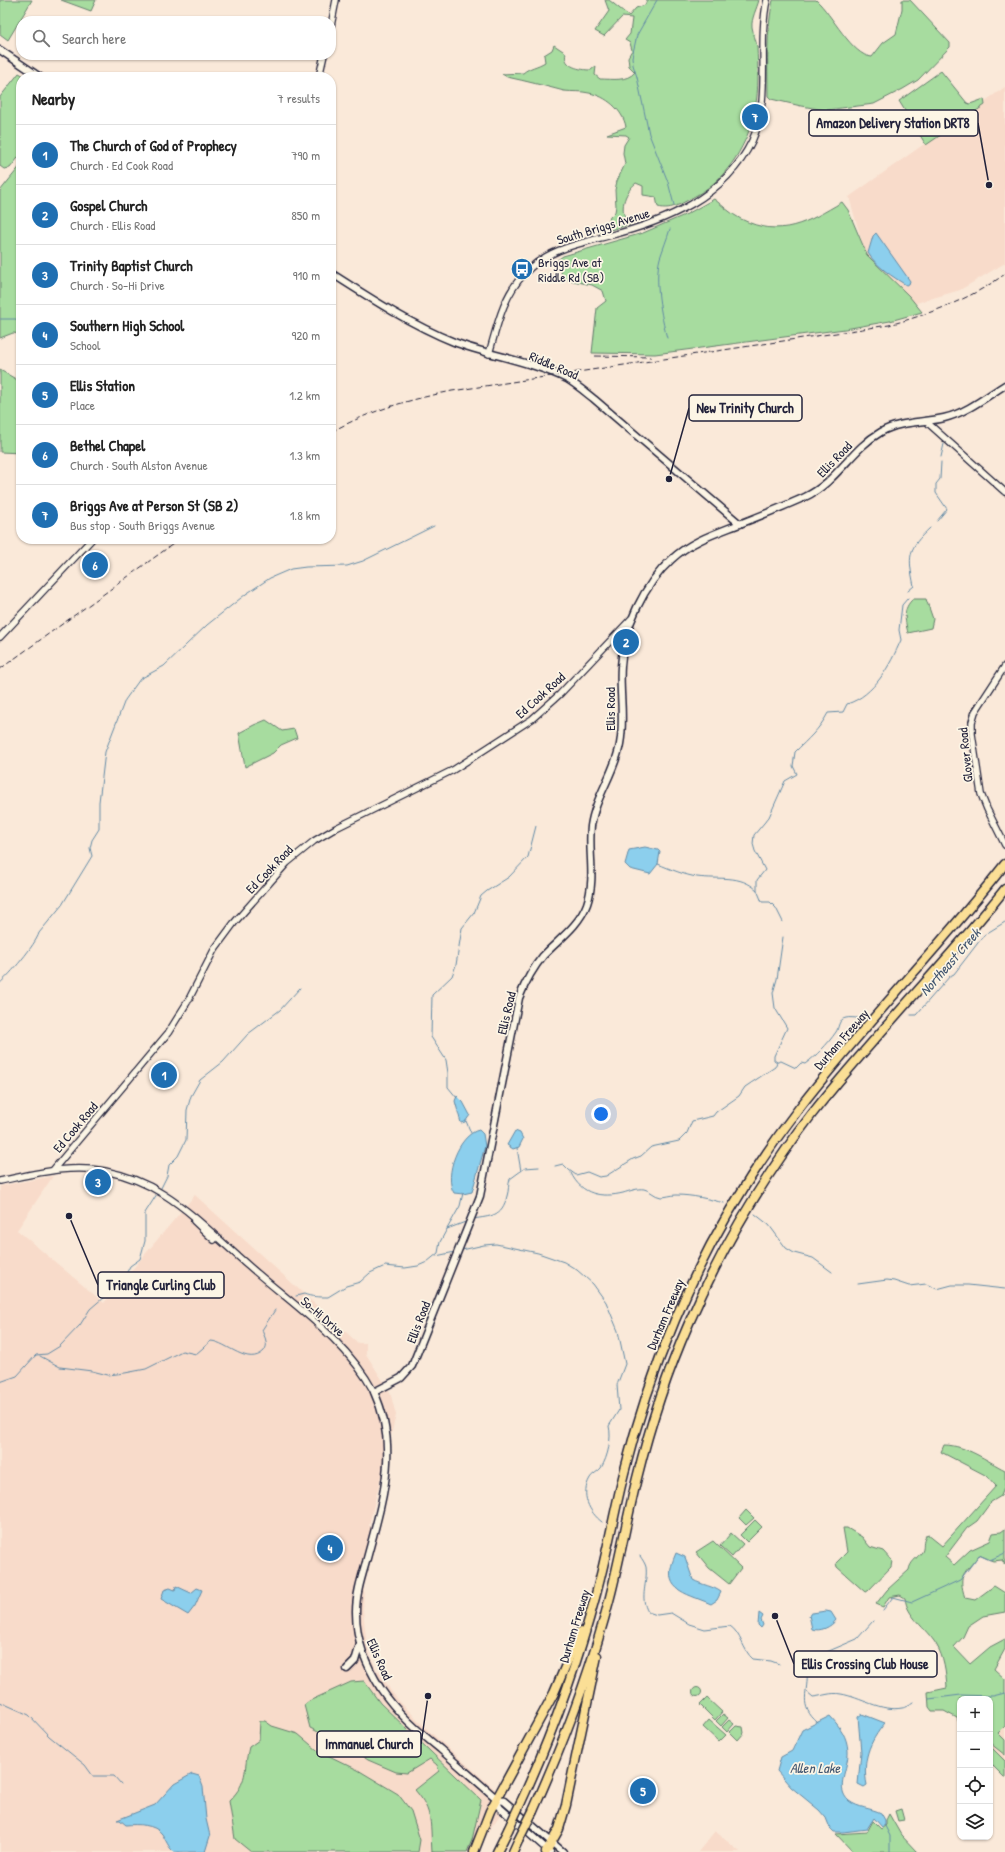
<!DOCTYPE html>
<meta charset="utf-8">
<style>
:root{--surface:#fff;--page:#f2f2f2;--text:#222;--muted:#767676;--line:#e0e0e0;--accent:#1f6fb2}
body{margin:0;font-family:"Patrick Hand",sans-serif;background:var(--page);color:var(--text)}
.controls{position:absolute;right:12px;bottom:12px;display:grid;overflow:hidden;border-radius:8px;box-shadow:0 1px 3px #0004}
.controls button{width:36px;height:36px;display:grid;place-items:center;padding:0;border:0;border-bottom:1px solid var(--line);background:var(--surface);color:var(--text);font:20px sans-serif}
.you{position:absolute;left:601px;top:1114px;width:14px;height:14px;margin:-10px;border:3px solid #fff;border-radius:50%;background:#1a73e8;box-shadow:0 0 0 6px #1a73e833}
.badge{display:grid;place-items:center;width:26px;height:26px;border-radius:50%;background:var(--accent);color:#fff;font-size:13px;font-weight:700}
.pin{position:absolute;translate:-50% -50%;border:2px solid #fff;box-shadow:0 1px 4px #0006}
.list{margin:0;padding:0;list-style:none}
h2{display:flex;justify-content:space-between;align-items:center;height:52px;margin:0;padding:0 16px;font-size:17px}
h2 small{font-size:13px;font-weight:400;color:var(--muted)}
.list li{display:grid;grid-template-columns:26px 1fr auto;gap:12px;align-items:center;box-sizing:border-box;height:60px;padding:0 16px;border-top:1px solid var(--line)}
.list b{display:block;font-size:15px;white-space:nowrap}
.list p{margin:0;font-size:13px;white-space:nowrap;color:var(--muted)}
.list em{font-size:13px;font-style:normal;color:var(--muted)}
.icon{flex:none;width:22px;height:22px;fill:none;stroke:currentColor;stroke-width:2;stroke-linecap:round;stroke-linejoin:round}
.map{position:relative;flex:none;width:1005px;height:1852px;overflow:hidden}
.search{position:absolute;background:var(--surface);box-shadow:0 1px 3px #0004;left:16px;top:16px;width:320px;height:44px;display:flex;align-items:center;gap:10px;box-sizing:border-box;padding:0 14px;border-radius:16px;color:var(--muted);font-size:15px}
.panel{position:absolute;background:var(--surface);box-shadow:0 1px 3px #0004;left:16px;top:72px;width:320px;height:472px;border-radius:16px}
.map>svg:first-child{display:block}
.built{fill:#f8dbca}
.green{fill:#a7dc9f;stroke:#647f6d}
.water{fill:#8ccfed;stroke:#628aa6}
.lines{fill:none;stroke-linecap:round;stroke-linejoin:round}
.stream{stroke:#628aa6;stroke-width:1}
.tertiary-casing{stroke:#22223b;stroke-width:8}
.secondary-casing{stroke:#22223b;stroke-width:9}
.motorway-casing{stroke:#22223b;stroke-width:11}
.tertiary{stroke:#fcf5e5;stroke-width:5.5}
.secondary{stroke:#fcf5e5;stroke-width:6}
.motorway{stroke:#fbdf96;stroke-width:8}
.rail{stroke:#22223b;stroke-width:1;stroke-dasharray:6 3;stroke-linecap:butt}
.motorway-bridge-casing{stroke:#22223b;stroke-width:11;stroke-linecap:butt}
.motorway-bridge{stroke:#fbdf96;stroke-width:8}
.labels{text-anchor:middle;stroke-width:3.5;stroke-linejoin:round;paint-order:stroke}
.street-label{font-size:13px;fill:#22223b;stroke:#fcf5e5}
.poi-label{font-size:13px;fill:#22223b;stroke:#fcf5e5;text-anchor:start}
.water-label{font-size:14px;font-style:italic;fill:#425670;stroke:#fcf5e5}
.leader{fill:none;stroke:#22223b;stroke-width:1.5}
.callout-dot{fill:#22223b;stroke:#fcf5e5;stroke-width:1.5}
.callout{fill:#fcf5e5;stroke:#22223b;stroke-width:1.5}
.callout-label{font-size:14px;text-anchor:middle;font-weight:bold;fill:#22223b}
</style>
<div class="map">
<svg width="1005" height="1852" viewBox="0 0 1005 1852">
<rect width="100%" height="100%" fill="#fae9d9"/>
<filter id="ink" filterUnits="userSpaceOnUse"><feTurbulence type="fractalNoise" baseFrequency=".025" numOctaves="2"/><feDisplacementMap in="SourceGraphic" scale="8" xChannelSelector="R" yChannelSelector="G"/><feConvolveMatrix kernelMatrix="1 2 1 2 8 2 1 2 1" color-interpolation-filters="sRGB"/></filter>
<g filter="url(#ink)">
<g class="built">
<path d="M1005,87V263L960,290L913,304L866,256L849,197Z"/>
<path d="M53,1176L17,1230L104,1303L195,1195L358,1343H366V1354L390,1392L396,1415L369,1525L378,1537L364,1586L363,1610L366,1638L370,1655L377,1671H379L391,1691L400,1702L429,1731L509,1802L474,1852H0V1186Z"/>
<path d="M1005,1724V1763L990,1748V1741Z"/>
<path d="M715,1831L740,1852H698Z"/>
</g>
<g class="green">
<path d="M0,0H32L8,40L0,34Z"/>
<path d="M61,0H96L91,11Z"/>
<path d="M605,0H609L629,16L636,8L645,5L647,0H759C757,8 751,19 752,27C753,33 756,40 757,47C758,67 759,89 755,109C749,142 728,178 697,195C684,202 672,211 658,207L656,197L643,195V186L636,183C626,191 619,207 626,219H642L629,225L598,233L606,228L610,217L615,212L616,206L615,190L617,181L625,164L623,153L624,145L629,137L626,135L607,134L626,127C623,110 606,96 589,93C581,91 573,92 564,91C545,86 526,81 507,77L502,74L523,73C530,67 537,67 545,62L544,55L552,50L554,45L566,53C562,67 581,70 591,70L596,66L595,75L600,79C612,79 627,82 635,72L629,66L628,57L632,50L630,43L625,40L630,34L632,18L622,17L604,36L595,31L609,11Z"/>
<path d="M773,0H816C832,14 852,56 872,57L883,43L896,34L902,9V0H910L950,43V47L918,80L903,89L874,104L826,110L801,106L771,99L768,96C768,64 766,31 773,0Z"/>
<path d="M941,71L967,103L970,104L984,99L985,105L926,145L899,101Z"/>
<path d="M19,73L26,77H21V154L10,168L4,169L0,166V97Z"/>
<path d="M21,165V334L13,333L0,338V191Z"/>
<path d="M714,199C722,205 731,214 741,219C781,239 808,222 842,202L848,210L867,255L909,296L922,312L890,321L845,329L655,354L592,353L597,308L606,301L603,291L592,285L564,279L556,261L563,256L643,233L687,214Z"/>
<path d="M0,370L21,382V453L0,452Z"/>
<path d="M913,599H926L933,619L931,628L908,633C905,620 902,609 913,599Z"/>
<path d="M266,720L282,731L294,729L297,738L281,745L273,753L245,767L239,733L254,725Z"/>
<path d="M944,1445C966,1445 987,1461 1005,1470V1485L1001,1496L991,1502L977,1521L967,1528L945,1557L954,1565L970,1550L990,1541L993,1533L1001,1532L1005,1529V1565L1002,1560L993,1561L979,1555C965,1574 957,1573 965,1598L975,1600L994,1586L1005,1593V1612L983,1616L968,1626L963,1637L954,1647L970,1664L990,1647L1005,1639V1649L994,1669L1005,1679V1726L998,1733L1005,1740V1755L991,1744L990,1745V1699H960V1726L957,1718L944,1711H932L929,1707L928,1692L947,1688C946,1673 944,1657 936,1644C926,1628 907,1617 905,1598L900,1595L889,1597L883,1607L876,1604L887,1590L909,1570C910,1562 917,1558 922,1552C925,1546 921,1542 927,1534L942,1546L996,1486L987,1476L941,1452Z"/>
<path d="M746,1510L754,1518L746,1525L739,1518Z"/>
<path d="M755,1520L762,1527L747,1542L740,1535Z"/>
<path d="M843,1528H847L862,1537L870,1547L883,1551L892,1561L891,1567L868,1591L865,1592L837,1567L836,1563L847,1552Z"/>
<path d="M731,1533L743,1544L732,1557L720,1546Z"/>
<path d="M713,1541L741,1568L729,1584L709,1568L696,1552Z"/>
<path d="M364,1681L380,1703L481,1800L472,1840L467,1852H432C430,1825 434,1812 415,1790L439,1771L437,1765L430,1759L407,1773L396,1772L368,1760L349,1747L310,1728L304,1705L309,1701L351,1682Z"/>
<circle cx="697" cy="1692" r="4.5"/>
<path d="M707,1698L722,1712L715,1720L700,1705Z"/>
<path d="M723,1714L728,1718L721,1726L716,1721Z"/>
<path d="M709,1720L726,1735L719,1742L703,1727Z"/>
<path d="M729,1720L734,1724L727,1732L722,1727Z"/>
<path d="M260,1721H265L272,1726L298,1734L317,1750L358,1770L398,1794L411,1811L420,1840L418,1852H251L235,1839L229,1801C249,1781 243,1771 249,1747L259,1740Z"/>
<path d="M736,1726L743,1727L744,1733L738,1740L730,1732Z"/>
<path d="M990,1746L1005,1761V1778L990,1763L992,1760L990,1758Z"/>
<path d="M901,1809L904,1820L898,1821L895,1811Z"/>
<path d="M889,1814L901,1835L917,1852H853L836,1834L867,1832L873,1821L881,1829L886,1825V1820Z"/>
</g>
<g class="water">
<path d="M876,233L910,281L909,284L906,285C893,277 876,266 868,253L873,236Z"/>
<path d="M645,847L658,850L660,852L658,864L650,874L630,869L625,864L629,850Z"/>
<path d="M457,1096L463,1102L470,1115L465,1122L461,1123L455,1101Z"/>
<path d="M479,1130L483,1134L485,1146L472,1192L463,1194L454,1193C443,1176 459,1134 479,1130Z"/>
<path d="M515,1131L520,1133L523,1139L519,1147L513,1149L507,1145Z"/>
<path d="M676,1553L685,1557L693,1580C702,1585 713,1586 721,1592L717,1600L711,1604C684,1592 659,1591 676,1553Z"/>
<path d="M176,1586L191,1593L197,1588L202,1590L195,1606L188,1615L161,1599L164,1590L170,1588L175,1590Z"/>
<path d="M826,1611L831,1612L836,1620C831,1627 820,1632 812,1629L809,1615L812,1613Z"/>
<path d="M759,1613L763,1616L761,1620L763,1625L761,1628L758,1625Z"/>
<path d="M862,1714L885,1723C869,1742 862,1761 867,1785L864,1787L858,1784L861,1752L858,1717Z"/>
<path d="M830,1716C840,1727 847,1736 848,1751C849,1768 834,1788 849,1801C858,1808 871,1808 881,1813L885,1820V1825L882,1827L874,1818L867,1829L843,1832H834L830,1828L826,1818L819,1810L791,1787L777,1771L781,1757L792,1751L802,1730Z"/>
<path d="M192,1774L199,1776L203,1787L206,1819L210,1836L205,1852H174C168,1847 166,1840 162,1834C155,1824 137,1824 126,1825L120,1820H117L155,1805L174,1784Z"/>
</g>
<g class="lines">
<g class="stream">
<path d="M657,0L637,35L632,57L633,65L637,77L649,134L668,182L674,205"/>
<path d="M0,319H15L21,320"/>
<path d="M667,338C661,316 654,280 660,258C663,249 667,239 670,229"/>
<path d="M941,457L944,444"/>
<path d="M937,521L947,509L936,493V484L940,479L941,462"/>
<path d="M908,591L914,586C908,557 907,549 930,528"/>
<path d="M658,864C670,869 684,875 697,877C719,880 740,874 757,890"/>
<path d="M783,922L776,908L770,902H762L757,890V880L765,870L755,851L753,844L754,835L769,817L785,781L797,774L793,766L795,752C808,739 819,730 828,713L843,712L847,704C875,695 890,665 901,640L899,630L902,605L908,598"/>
<path d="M0,983C9,976 36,944 39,933L62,905L92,856L90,848L92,840L99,829V802L105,752L125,700L140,679L164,666L207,625L246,594L270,578L291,569L306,567L347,566L363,561L434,526"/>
<path d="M911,1015H916L950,976L954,974L984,935L1005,922"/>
<path d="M777,1062L774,1060V1056L787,1028L775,1008L773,993L777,979L783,937"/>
<path d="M778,1062L781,1061L796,1068L801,1063L805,1064C817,1055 827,1045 836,1032C839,1028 838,1019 846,1018C849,1017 855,1018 858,1018"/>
<path d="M457,1098L448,1087V1073L446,1060L431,1037L432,995L452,976L456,965L462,928L474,913L481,896L487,891L509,877L528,857L536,826"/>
<path d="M466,1121L471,1133"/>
<path d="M517,1148L521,1171"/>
<path d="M555,1166L563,1164L569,1170L576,1175L587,1172L599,1177L606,1176L633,1159L641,1156L651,1147L679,1141L687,1133L692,1121L713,1116L716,1112L739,1096L745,1087L775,1067L777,1062"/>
<path d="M571,1173C581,1195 602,1198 623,1193C630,1191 637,1188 644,1189C650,1190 654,1196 661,1197C666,1197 671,1195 676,1195C692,1195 709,1199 724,1203"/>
<path d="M160,1190L167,1176L169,1165L178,1156L186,1140L187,1110L191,1096L200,1080L223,1062L248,1034L280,1010L300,988"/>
<path d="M755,1214L769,1225L786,1248L794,1253L813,1258L832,1272"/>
<path d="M473,1219C491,1216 502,1217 507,1196C509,1190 508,1185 510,1179L525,1168L539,1167"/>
<path d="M447,1229L460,1206L463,1193"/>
<path d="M462,1250L484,1245L496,1244L538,1253L564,1262L577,1270L593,1284L606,1302L618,1331L625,1364L617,1385L619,1410L609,1426C612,1438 608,1457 601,1468C598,1472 592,1474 590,1478C580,1495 589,1512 602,1522"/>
<path d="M436,1256L455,1252"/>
<path d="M858,1284L887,1280L894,1281L909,1286L926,1284L937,1289L952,1285H968L1005,1289"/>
<path d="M296,1296L304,1294C311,1297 320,1297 328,1297L346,1286L360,1282L370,1273L385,1266L405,1268L418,1266L427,1262L438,1253L440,1242L447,1229L468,1221"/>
<path d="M40,1356L60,1367L92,1371L108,1375L125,1373L146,1369L182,1351L196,1354L211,1341C227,1342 248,1367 264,1351C266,1348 267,1345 266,1342C266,1338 263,1334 262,1330L275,1310"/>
<path d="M0,1382L17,1376L36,1355L47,1354L60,1346L80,1325L90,1309L104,1297L109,1287L122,1282L130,1266L140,1259L145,1241V1213L157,1194"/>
<path d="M640,1556C642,1559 645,1563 646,1567C648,1583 639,1597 648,1612L657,1615L671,1613L689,1624L705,1629L730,1626C741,1633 743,1651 753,1659L771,1661L779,1664"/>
<path d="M883,1610L893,1597L912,1602L960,1580L979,1555L990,1560L1005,1553"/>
<path d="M800,1666L804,1667L807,1671C809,1693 797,1705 818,1723"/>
<path d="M806,1668L822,1654L857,1639L873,1621"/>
<path d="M806,1691L813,1697C823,1696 831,1692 841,1694C860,1697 881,1712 902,1708C905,1708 910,1704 913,1702"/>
<path d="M929,1699L961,1695L993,1696L1005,1693"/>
<path d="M0,1702L29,1715L49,1736L85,1765L93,1776H114L121,1784"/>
<path d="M885,1826L890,1836V1852"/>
</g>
<g class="tertiary-casing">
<g id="tertiary">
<path d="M331,26L336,0"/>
<path d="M319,77L324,55"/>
<path d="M489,354C497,326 503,296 524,274C546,250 577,244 608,236C665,222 725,197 752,141C772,97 757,46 767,0"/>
<path d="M928,421L929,424L1005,492"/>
<path d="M0,637L92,539"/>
<path d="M1005,666L975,712L972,722V734L981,794L987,809L1005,845"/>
<path d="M53,1170L168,1033L188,1001L214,950L234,923L287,863L314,841L336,828L453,770L532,719L560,694L631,619"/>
<path d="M0,1181C34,1174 69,1164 105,1171C125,1175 146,1183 163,1194C195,1214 221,1242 249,1266C293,1305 346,1339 374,1392"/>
<path d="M194,1221L214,1240"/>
</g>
</g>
<g class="secondary-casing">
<g id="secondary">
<path d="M0,50L40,77"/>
<path d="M331,273C370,298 410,324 454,342C491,356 531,361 567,379C577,385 585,392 594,399L740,524"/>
<path d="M347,1669L355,1661L360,1644"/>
<path d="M497,1799L499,1807L550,1852"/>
<path d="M563,1852L504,1801L497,1799C478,1782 459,1766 440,1749C418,1731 397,1713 381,1689C366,1665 356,1641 356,1612C356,1595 361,1579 366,1562C381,1505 401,1449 374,1392L401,1378L412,1366L480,1196L519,998C525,983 532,969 543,956C558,940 579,926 587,904C596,878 588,852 591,826C595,797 615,773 620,744C625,718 619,692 621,666C623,629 644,584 672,559C690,542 714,534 737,525C760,516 783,507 805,497C837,482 851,449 881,432C900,421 922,423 944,418C966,413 986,397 1005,385"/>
</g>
</g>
<g class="motorway-casing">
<g id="motorway">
<path d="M521,1802C552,1735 577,1665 596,1594C607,1554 614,1513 624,1473C637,1421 654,1370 675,1320C707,1244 750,1172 800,1107C865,1023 940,947 1005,864"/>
<path d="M533,1811C564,1742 591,1671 610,1597C620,1558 627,1518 637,1478C650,1425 667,1373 689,1323C721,1249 763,1178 812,1114C873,1036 944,966 1005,889"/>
<path d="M474,1852L490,1811L554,1693L580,1632"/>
<path d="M497,1852L508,1830"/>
<path d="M513,1852L518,1841"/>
<path d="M546,1852L559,1829L566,1805L597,1656"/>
</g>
</g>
<use href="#tertiary" class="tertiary"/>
<use href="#secondary" class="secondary"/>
<use href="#motorway" class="motorway"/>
<g class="rail">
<path d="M595,356L651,357"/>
<path d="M331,432C371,410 408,400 452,391L889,325C930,314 971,299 1005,274"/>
<path d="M0,669L180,539"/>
</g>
<g class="motorway-bridge-casing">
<g id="motorway-bridge">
<path d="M508,1830L521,1802"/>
<path d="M518,1841L533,1811"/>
</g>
</g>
<use href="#motorway-bridge" class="motorway-bridge"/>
</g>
</g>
<defs>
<g id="bus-disc" transform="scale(1.15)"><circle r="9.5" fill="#1f6fb2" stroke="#fcf5e5"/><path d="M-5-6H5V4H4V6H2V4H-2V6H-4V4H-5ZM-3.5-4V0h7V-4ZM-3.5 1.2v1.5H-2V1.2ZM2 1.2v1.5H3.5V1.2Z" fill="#fff"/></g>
</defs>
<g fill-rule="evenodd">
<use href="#bus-disc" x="522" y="269"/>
</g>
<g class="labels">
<g class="street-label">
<text transform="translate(603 226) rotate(-17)" y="5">South Briggs Avenue</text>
<text transform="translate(554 365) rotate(23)" y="5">Riddle Road</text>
<text transform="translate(834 459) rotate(-46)" y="5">Ellis Road</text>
<text transform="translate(540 695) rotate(-42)" y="5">Ed Cook Road</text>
<text transform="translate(610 709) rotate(-90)" y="5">Ellis Road</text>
<text transform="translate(965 755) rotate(-96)" y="5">Glover Road</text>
<text transform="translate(269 869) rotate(-46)" y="5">Ed Cook Road</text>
<text transform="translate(506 1013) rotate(-77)" y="5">Ellis Road</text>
<text transform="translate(841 1039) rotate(-49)" y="5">Durham Freeway</text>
<text transform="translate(75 1127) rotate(-50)" y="5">Ed Cook Road</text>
<text transform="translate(665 1314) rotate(-67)" y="5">Durham Freeway</text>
<text transform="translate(323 1316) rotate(41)" y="5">So-Hi Drive</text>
<text transform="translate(418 1322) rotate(-69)" y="5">Ellis Road</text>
<text transform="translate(574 1626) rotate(-73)" y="5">Durham Freeway</text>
<text transform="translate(380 1659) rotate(66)" y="5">Ellis Road</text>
</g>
<g class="poi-label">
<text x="538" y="267">Briggs Ave at<tspan x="538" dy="15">Riddle Rd (SB)</tspan></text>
</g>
<g class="water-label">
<text transform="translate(950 962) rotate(-49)" y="5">Northeast Creek</text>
<text x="815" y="1773">Allen Lake</text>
</g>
</g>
<path class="leader" d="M989 185L978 123M669 479L689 408M69 1216L98 1285M775 1616L794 1664M428 1696L421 1744"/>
<g class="callout-dot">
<circle cx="989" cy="185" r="4"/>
<circle cx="669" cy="479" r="4"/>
<circle cx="69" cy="1216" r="4"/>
<circle cx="775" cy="1616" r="4"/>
<circle cx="428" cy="1696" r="4"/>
</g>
<g class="callout">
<rect x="809" y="110" width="169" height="26" rx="4"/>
<rect x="689" y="395" width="113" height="26" rx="4"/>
<rect x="98" y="1272" width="126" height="26" rx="4"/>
<rect x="794" y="1651" width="143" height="26" rx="4"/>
<rect x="317" y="1731" width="104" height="26" rx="4"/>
</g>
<g class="callout-label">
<text x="893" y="128">Amazon Delivery Station DRT8</text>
<text x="745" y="413">New Trinity Church</text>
<text x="161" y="1290">Triangle Curling Club</text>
<text x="865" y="1669">Ellis Crossing Club House</text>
<text x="369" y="1749">Immanuel Church</text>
</g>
</svg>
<div class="controls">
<button>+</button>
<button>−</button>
<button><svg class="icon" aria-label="locate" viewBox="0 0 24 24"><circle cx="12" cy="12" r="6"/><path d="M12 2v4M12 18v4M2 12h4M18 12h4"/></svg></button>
<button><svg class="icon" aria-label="layers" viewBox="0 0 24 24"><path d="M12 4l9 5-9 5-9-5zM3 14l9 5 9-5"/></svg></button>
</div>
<div class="you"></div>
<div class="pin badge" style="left:164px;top:1075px">1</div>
<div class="pin badge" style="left:626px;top:642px">2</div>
<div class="pin badge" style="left:98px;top:1182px">3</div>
<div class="pin badge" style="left:330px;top:1548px">4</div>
<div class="pin badge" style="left:643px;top:1791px">5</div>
<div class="pin badge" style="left:95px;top:565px">6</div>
<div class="pin badge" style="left:755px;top:117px">7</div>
<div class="search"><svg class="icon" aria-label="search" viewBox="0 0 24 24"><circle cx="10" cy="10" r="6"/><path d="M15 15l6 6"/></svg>Search here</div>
<section class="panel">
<h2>Nearby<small>7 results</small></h2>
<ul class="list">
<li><span class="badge">1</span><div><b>The Church of God of Prophecy</b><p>Church · Ed Cook Road</p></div><em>790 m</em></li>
<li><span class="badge">2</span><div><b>Gospel Church</b><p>Church · Ellis Road</p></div><em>850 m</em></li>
<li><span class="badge">3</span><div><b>Trinity Baptist Church</b><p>Church · So-Hi Drive</p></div><em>910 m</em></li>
<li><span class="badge">4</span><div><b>Southern High School</b><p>School</p></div><em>920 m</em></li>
<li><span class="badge">5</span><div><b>Ellis Station</b><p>Place</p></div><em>1.2 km</em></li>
<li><span class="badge">6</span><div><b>Bethel Chapel</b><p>Church · South Alston Avenue</p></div><em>1.3 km</em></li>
<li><span class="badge">7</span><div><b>Briggs Ave at Person St (SB 2)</b><p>Bus stop · South Briggs Avenue</p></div><em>1.8 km</em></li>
</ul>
</section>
</div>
